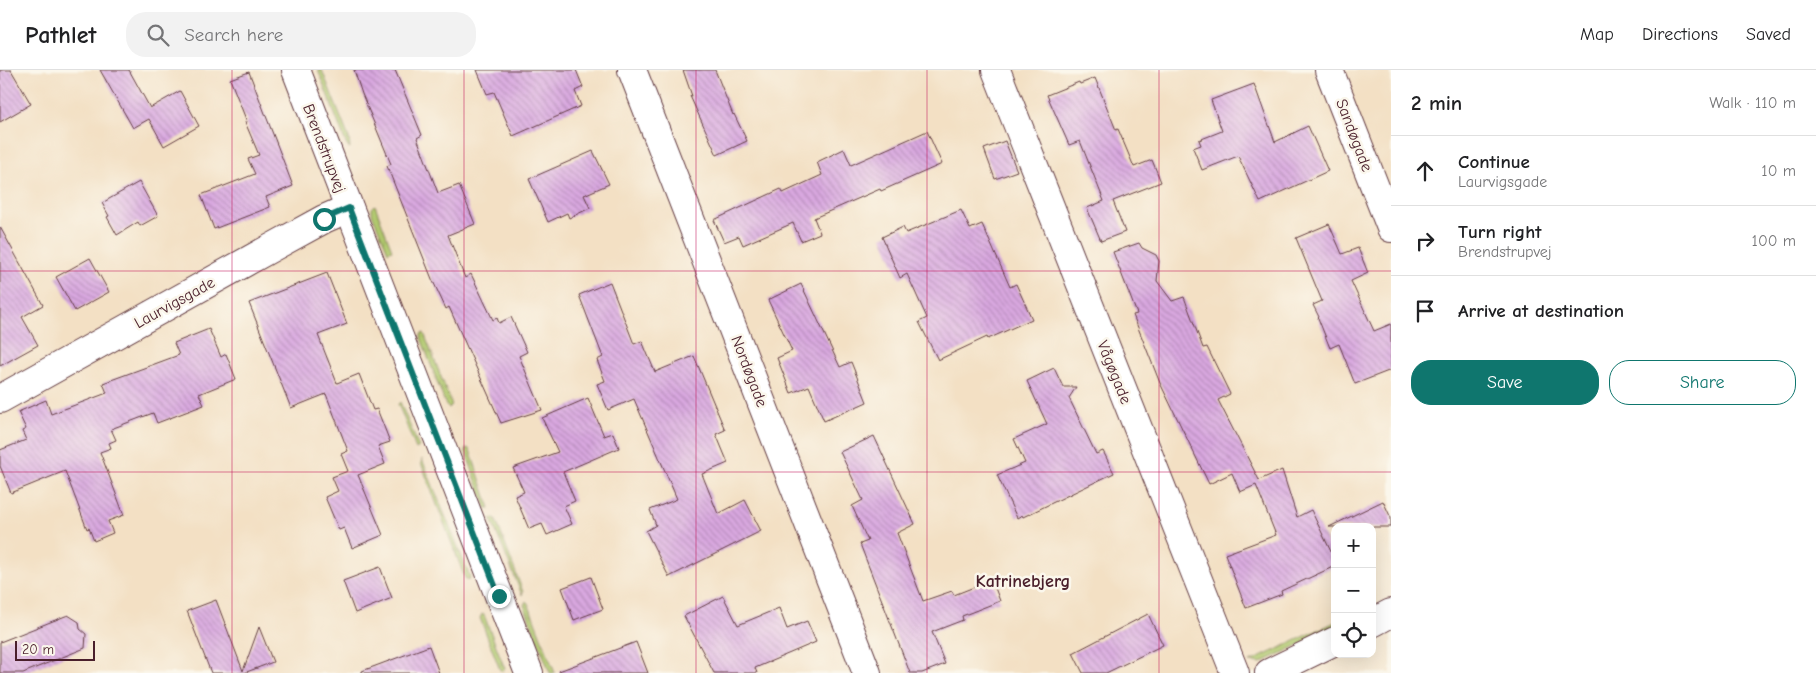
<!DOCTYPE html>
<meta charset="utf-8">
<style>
:root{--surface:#fff;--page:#f2f2f2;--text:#202124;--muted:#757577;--line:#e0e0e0;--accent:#0f766e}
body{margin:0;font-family:"Comic Neue",sans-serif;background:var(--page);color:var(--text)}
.controls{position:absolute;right:15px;bottom:15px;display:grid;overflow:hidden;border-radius:10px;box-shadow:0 5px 20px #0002}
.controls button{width:45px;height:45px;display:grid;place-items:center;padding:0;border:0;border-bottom:1px solid var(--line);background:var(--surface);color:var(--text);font:25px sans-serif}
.scale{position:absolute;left:15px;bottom:12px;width:80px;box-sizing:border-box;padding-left:5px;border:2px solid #4a1f2b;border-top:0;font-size:14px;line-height:18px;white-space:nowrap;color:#4a1f2b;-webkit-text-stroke:4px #fbf7ec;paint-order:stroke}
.stop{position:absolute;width:15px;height:15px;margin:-11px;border:4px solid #0f766e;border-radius:50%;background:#fff}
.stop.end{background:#0f766e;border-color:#fff;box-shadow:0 1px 5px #0008}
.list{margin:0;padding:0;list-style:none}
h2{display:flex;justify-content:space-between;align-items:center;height:65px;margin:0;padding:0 20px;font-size:21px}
h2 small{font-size:16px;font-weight:400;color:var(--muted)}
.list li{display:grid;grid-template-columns:32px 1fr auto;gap:15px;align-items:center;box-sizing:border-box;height:70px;padding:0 20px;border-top:1px solid var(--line)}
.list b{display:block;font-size:19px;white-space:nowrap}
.list p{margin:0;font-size:16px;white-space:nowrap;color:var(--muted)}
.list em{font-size:16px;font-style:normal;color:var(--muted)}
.actions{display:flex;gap:10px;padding:15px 20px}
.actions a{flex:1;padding:11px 0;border:1px solid var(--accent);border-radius:20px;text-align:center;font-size:18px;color:var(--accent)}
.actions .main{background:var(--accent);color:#fff}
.icon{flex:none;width:28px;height:28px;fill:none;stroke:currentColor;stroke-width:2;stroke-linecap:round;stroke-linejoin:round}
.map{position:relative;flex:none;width:1391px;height:603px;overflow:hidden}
header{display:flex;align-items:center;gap:30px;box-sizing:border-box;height:70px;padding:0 25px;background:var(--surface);border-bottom:1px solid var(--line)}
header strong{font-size:24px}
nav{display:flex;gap:28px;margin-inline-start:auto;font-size:18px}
.search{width:350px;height:45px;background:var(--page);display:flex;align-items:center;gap:12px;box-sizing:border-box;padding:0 18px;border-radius:20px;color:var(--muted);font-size:19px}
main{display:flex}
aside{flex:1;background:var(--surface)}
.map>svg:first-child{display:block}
.grass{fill:url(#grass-tufts);stroke:#7c734c}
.building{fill:url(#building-back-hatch)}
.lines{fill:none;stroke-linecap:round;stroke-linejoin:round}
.street-casing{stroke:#633c42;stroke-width:30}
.street{stroke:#fff;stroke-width:28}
.route{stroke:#0f766e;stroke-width:6}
.grid{fill:none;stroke:#c2185b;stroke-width:1;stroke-opacity:0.55}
.labels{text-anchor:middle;stroke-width:5;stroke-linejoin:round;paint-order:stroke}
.street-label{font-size:16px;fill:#4a1f2b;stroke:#fbf7ec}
.neighbourhood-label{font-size:18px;font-weight:bold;fill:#4a1f2b;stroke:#fbf7ec}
</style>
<header>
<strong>Pathlet</strong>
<div class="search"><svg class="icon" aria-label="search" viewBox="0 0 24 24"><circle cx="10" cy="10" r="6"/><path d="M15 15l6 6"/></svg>Search here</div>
<nav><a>Map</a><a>Directions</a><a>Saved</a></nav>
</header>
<main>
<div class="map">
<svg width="1391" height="603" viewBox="0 0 1391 603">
<defs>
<pattern id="grass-tufts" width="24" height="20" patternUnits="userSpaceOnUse" patternTransform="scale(1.25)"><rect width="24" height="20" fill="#afc76c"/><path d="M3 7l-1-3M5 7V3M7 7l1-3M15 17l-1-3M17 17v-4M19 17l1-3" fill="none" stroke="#98aa5e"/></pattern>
<pattern id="building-back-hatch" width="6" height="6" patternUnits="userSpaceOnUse" patternTransform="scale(1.25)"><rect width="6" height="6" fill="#d9a8e0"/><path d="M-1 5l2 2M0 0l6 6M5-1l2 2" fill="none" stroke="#b288b6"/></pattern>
</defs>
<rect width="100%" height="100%" fill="#fbf7ec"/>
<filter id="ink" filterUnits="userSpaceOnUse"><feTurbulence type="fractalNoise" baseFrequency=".02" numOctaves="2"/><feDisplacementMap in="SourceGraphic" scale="10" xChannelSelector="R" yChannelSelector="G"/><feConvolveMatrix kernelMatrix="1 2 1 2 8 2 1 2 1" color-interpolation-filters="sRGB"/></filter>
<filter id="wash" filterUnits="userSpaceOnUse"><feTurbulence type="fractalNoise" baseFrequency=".0096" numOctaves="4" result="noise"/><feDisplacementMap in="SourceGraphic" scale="20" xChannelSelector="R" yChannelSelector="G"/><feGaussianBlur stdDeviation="1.12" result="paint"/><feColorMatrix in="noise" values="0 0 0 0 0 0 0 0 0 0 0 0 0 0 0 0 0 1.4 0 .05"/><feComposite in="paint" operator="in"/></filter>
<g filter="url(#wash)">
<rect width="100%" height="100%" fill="#f3e0c4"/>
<g class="grass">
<path d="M318,0H322L349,68L350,78L347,76Z"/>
<path d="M375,135L392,180L388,182L372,144V138Z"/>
<path d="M424,263L452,335L449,338L446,336L421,268V264Z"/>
<path d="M400,332L419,377L416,379L398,334Z"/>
<path d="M468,378L470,380L490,438H486L465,380Z"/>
<path d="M422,389L470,507L469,510L465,508L421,393Z"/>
<path d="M493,448L496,450L523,522L522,525L491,449Z"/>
<path d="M526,531L528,533L555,603H550L524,535Z"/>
<path d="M482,544L484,545L505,599L503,601L500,600L480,548Z"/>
<path d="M1335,552V558L1261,593L1250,592Z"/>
</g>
<g id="blocks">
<g class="building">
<path d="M0,0H11L31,34L0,52Z"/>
<path d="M100,0H129L150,38L180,21L199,56L164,76L149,49L133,58Z"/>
<path d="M354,0H395L422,65L417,68L438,123L459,115L475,154L448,165L465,208L471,204L493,250L497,248L499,253L511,247L527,282L519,286L542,340L501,353L449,237L446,239L432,209L387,96L391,94L362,24Z"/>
<path d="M477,0H576L583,17L575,21L581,36L513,66L494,22L487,24Z"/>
<path d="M683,0H715L733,45L734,44L747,71L717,85L690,26H692Z"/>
<path d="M249,2L293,116L266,127L270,137L214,159L201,125L255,104L248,89L259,85L245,52H247L230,9Z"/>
<path d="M1095,8L1116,60L1118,59L1134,97L1152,90L1161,112L1113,131L1125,162L1101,171L1087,138L1104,131L1080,71L1069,75L1047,25L1079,12L1080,14Z"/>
<path d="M1254,14L1275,72L1308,56L1328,101L1260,132L1238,86L1202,100L1193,78L1201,75L1199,70L1222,61L1211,30Z"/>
<path d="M927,61L942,94L881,121L880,119L814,148L820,163L801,171L793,153L743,175L739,166L724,172L714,150L781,119L783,123L822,105L817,92L844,79L851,95Z"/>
<path d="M1005,71L1017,101L995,109L984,79Z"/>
<path d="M593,81L609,114L584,125L590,138L569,148L567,143L548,152L529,109Z"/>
<path d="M139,112L158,146L140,156L138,152L117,165L107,147L109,146L102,133Z"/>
<path d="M961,140L970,159L982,154L1010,217L1016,214L1032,249L988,269L987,267L938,290L919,252L927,248L907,204L900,208L882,167L903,157L906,163Z"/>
<path d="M1329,154L1342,184L1358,178L1368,203L1351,211L1374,261L1391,254V300L1355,314L1339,274L1330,278L1318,248L1319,247L1313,235L1322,231L1296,168Z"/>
<path d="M0,157L43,235L22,247L38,275L0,296Z"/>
<path d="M1139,173L1142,178L1156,185L1159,191L1157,211L1172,231L1184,227L1203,278L1207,277L1230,324L1218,330L1259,410L1282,400L1297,447L1311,440L1335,490V496L1281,521L1282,524L1246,538L1225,484L1276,465L1256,415L1240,422L1232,403L1209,414L1160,313L1133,245L1137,244L1113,182Z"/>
<path d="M90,188L109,222L75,241L56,207Z"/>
<path d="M327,203L347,254L318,265L337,313L359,304L373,340L377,339L390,372L378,376L385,394L358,405L383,465L352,478L344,458L339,460L325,427L338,421L332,407L348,401L341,384L348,381L326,324L291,338L249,233Z"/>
<path d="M610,212L634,274L642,271L655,302L694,286L725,360L716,364L728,393L702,404L718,444L745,430L761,461L669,507L646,461L656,455L650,440L677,429L634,329L608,340L597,314L605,311L597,290L603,287L579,225Z"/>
<path d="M801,214L840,297L851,292L867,332L824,351L809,316L791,323L777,288L792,281L768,230Z"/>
<path d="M209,259L221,287L226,284L236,309L199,324L204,335L157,353L153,343L111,359L116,370L109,373L111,378L100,382L124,445L108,451L113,463L94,471L89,458L87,459L65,401L11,423L0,396V380L26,370L22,361L26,359L18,342L46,330L51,344L107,323L103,313L179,285L174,273Z"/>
<path d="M1054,298L1063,317H1076L1069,328L1096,384L1103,381L1114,403L1023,447L1022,445L1017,448L997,405L1025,393L1014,369L1047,354L1027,311Z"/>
<path d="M588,328L604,366L613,363L619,378L563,402L575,431L564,436L572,454L547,465L542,454L529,459L515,426L524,422L513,398L558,382L542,348Z"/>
<path d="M874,366L915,454L897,463L923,531L952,521L954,525L992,510L1000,531L962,546L963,550L932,562L945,594L922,603H910L860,474L868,471L852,436L863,430L840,382Z"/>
<path d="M1383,431L1391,448V457H1329Z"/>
<path d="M380,497L392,528L355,543L343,511Z"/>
<path d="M591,507L603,539L574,550L562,518Z"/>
<path d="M723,526L738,555L779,538L787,559L807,551L816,572L755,598L757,603H714L684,546Z"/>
<path d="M216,530L243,601L259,557L273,592L244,603H211L187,541Z"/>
<path d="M1148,544L1163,575L1106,603H1083L1073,583Z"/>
<path d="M68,545L79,552L80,559L86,564L85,578L23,603H0V572Z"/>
<path d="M636,572L648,603H560L559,601Z"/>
<path d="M429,576L439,603H362V601Z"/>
</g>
</g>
</g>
<g filter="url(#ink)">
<use href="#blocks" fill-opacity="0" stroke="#633c42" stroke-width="1"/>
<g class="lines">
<g class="street-casing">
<g id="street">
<path d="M296,0L529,603"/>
<path d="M632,0L867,603"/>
<path d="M996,0L1235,603"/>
<path d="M1329,0L1391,158"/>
<path d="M0,329L271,178L324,149L349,138"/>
<path d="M1372,553L1391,543"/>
<path d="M1269,603L1335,571"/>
</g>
</g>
<use href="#street" class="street"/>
</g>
</g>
<g class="lines" filter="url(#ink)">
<path class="route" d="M324,149L349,138L499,526"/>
</g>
<path class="grid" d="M232,0V603M464,0V603M696,0V603M927,0V603M1159,0V603M0,201H1391M0,402H1391"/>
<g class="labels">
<g class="street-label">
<text transform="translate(1355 65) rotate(69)" y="6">Sandøgade</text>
<text transform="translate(325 78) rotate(69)" y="6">Brendstrupvej</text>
<text transform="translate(174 232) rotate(-29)" y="6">Laurvigsgade</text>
<text transform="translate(750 301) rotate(69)" y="6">Nordøgade</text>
<text transform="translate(1115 302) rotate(68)" y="6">Vågøgade</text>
</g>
<g class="neighbourhood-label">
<text x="1023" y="517">Katrinebjerg</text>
</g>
</g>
</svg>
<div class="controls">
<button>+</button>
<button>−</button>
<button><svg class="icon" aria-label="locate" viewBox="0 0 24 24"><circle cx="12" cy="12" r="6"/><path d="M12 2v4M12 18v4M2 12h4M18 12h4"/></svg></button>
</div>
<div class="scale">20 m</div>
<div class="stop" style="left:324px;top:149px"></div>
<div class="stop end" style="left:499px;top:526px"></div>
</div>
<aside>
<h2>2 min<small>Walk · 110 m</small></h2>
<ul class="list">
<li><svg class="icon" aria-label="ahead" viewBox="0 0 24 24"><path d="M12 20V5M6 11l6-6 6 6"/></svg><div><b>Continue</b><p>Laurvigsgade</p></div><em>10 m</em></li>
<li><svg class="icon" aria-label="right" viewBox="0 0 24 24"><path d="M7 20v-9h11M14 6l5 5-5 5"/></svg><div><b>Turn right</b><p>Brendstrupvej</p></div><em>100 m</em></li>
<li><svg class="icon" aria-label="arrive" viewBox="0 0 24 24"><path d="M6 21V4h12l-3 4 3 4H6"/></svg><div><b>Arrive at destination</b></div></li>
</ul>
<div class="actions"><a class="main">Save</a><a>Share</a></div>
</aside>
</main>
